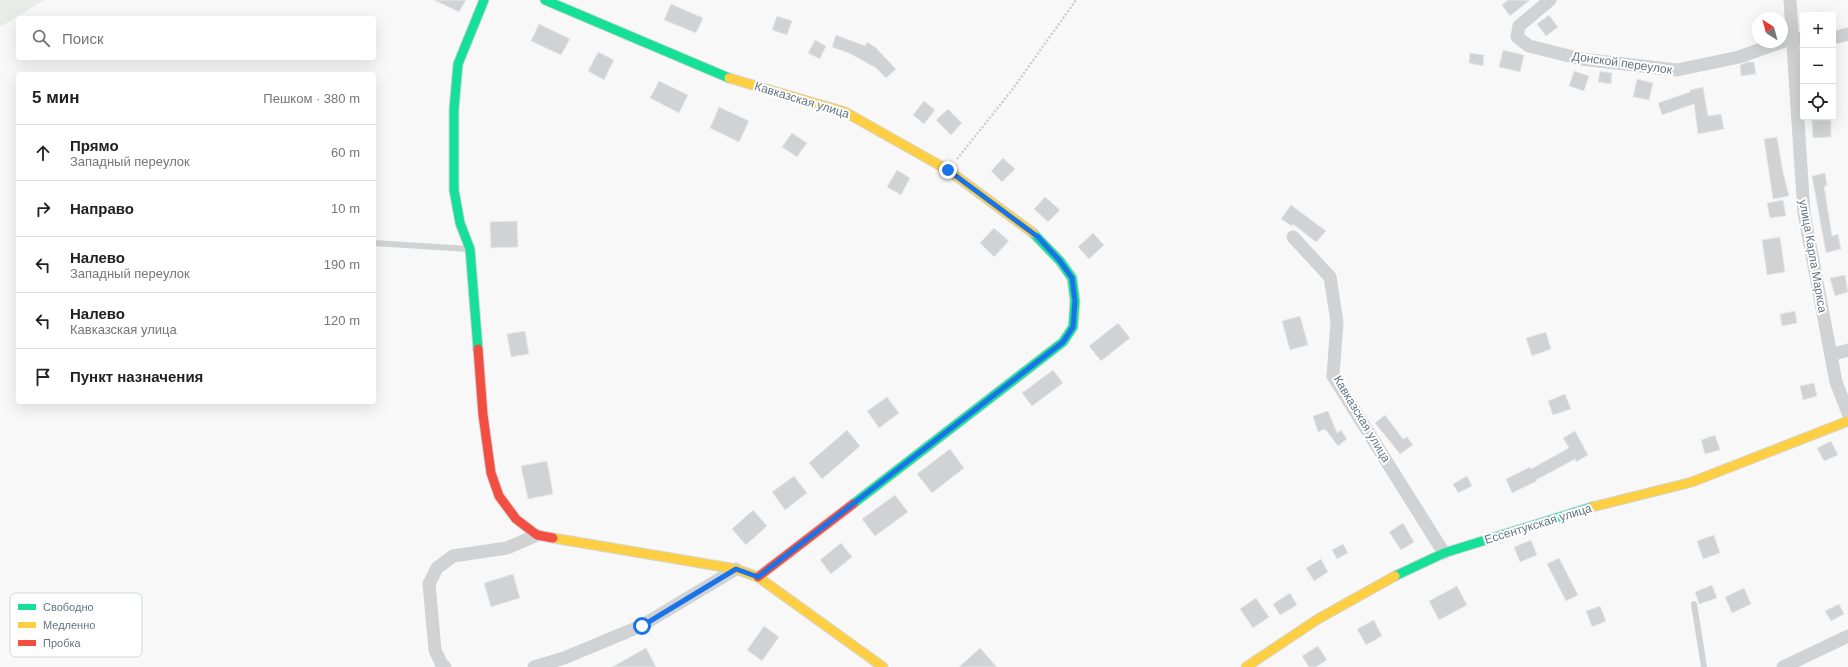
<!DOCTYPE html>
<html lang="ru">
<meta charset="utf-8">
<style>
:root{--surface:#fff;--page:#f6f6f6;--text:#222;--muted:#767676;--line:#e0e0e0}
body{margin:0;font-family:Helvetica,sans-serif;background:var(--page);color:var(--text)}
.controls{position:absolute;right:12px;top:12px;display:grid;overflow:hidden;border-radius:4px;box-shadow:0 4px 16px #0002}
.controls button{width:36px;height:36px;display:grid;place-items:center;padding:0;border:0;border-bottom:1px solid var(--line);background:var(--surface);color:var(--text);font:20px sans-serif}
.compass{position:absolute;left:1752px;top:12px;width:36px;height:36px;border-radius:50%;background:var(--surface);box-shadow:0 4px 16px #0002;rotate:324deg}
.stop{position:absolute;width:12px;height:12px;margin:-9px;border:3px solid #1a73e8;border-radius:50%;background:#fff}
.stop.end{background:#1a73e8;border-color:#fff;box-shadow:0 1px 4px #0008}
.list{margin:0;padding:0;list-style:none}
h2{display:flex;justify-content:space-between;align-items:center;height:52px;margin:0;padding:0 16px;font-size:17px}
h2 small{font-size:13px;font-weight:400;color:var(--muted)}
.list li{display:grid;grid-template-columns:26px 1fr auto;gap:12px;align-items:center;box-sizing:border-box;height:56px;padding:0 16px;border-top:1px solid var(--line)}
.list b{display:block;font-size:15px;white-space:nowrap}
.list p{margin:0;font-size:13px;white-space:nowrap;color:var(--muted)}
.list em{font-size:13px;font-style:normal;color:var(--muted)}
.icon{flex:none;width:22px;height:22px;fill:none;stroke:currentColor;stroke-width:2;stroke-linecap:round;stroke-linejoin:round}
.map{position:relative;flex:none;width:1848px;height:667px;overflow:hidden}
.search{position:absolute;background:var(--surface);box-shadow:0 4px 16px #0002;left:16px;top:16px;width:360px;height:44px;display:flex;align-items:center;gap:10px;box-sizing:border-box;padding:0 14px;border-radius:4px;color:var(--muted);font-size:15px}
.panel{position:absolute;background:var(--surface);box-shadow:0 4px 16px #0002;left:16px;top:72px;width:360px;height:332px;border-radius:4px}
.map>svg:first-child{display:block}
.green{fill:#e8ebe6}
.building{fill:#d0d2d3;stroke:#e8e8e8}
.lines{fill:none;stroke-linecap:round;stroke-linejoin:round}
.fast-casing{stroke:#d4d5d6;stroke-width:11}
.slow-casing{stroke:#d4d5d6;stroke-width:11}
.jam-casing{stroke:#d4d5d6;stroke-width:11}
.path{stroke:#cececf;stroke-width:2.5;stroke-dasharray:2 2;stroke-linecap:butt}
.lane{stroke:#d0d2d3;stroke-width:6}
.street{stroke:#d0d2d3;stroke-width:13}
.fast{stroke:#16e098;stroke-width:9}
.slow{stroke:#ffcf43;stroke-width:9}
.jam{stroke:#f24e42;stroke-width:9}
.route{stroke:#1a73e8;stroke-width:5}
.labels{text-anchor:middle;stroke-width:4;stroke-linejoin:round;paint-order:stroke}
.street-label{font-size:12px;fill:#637582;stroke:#fff}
.key{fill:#fff;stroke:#d0d6da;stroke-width:1}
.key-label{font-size:11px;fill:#637582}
</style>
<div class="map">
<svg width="1848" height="667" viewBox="0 0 1848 667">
<rect width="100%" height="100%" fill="#f8f8f8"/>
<path class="green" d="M0,0H44L0,27Z"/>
<g class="building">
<path d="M434,0H466L459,12Z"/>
<path d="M1508,0H1530L1510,16L1502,5Z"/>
<path d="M671,4L703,18L696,33L664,20Z"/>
<path d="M1549,15L1558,27L1546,36L1537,24Z"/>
<path d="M777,16L792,21L787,35L772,30Z"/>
<path d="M539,24L570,39L561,55L531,41Z"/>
<path d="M836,35L865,46L867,42L875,47L896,69L886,78L876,68L849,53L832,47Z"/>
<path d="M815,40L826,46L820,59L808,53Z"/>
<path d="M1503,50L1524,55L1520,72L1499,67Z"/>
<path d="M598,52L614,60L604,80L588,71Z"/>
<path d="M1470,53L1484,55L1483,66L1469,63Z"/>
<path d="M1748,62H1754L1756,74L1741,76L1740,65Z"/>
<path d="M1574,71L1589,76L1584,91L1569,86Z"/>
<path d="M1600,71L1612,73L1611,84L1598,82Z"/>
<path d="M1637,79L1653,83L1649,100L1633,97Z"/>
<path d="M659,81L688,95L679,113L650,98Z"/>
<path d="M1703,87L1708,116L1721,114L1724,129L1698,134L1694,104L1662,115L1658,103L1690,92V90Z"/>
<path d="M924,101L935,110L924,124L913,115Z"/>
<path d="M719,107L749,121L739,142L710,128Z"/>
<path d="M948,109L962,123L951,135L936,120Z"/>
<path d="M1812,120H1831V137L1813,138Z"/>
<path d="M792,133L807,143L797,157L782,147Z"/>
<path d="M1777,137L1783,172L1789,196L1773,199L1764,139Z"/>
<path d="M1003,158L1015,169L1002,182L991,171Z"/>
<path d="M897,170L910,178L901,195L887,187Z"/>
<path d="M1825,173L1827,186H1824L1832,236L1838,234L1841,249L1826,253L1812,176Z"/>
<path d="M1045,197L1060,210L1048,222L1034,209Z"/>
<path d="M1783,200L1786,216L1770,218L1767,203Z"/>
<path d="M1291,205L1326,231L1316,242L1293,224L1292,226L1281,219Z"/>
<path d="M517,221L518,247L491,248L490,222Z"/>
<path d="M994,228L1009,241L994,257L980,243Z"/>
<path d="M1093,233L1104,245L1089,259L1078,247Z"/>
<path d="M1780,237L1785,272L1767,275L1762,240Z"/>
<path d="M1845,275L1848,292L1835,296L1830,278Z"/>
<path d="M1795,311L1797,323L1782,326L1780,314Z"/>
<path d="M1300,316L1308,345L1290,350L1282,321Z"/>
<path d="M1118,323L1130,338L1101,361L1089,346Z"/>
<path d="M525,331L529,354L511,357L507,334Z"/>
<path d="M1546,332L1551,349L1532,356L1526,338Z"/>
<path d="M1053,370L1063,383L1032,406L1022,393Z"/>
<path d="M1814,383L1817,396L1803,400L1800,386Z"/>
<path d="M1565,394L1571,409L1553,415L1548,401Z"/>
<path d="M887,397L899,413L879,428L867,411Z"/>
<path d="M1328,411L1337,433L1341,430L1347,439L1338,446L1325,429L1318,432L1313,416Z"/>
<path d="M1385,415L1403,439L1407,437L1413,445L1400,454L1375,423Z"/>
<path d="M847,430L860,446L822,479L809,463Z"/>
<path d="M1575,431L1588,455L1576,462L1575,459L1536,480L1537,481L1512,493L1506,479L1530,467L1531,469L1569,448L1563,438Z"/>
<path d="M1715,435L1720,450L1705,454L1701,440Z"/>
<path d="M1831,441L1838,455L1824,461L1817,448Z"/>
<path d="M950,449L964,468L932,493L917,474Z"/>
<path d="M547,461L553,494L528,499L521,466Z"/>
<path d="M794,476L807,493L785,510L772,492Z"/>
<path d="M1467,476L1472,486L1458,493L1453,484Z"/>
<path d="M895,495L908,512L875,536L862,519Z"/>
<path d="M753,510L767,526L746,545L732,529Z"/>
<path d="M1403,523L1414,542L1401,550L1389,532Z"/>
<path d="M1714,535L1720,553L1703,559L1697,541Z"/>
<path d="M1531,540L1537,555L1520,562L1514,547Z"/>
<path d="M841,543L852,557L831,574L820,560Z"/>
<path d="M1343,544L1348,553L1337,559L1332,550Z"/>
<path d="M1559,558L1578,595L1566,601L1547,564Z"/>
<path d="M1321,559L1328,572L1314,581L1306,568Z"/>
<path d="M513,574L520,598L491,607L484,583Z"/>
<path d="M1712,585L1717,598L1699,604L1695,592Z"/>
<path d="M1457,586L1467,605L1439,620L1429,601Z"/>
<path d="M1744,588L1751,604L1732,613L1725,597Z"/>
<path d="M1290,593L1297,605L1280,615L1273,604Z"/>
<path d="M1256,598L1269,617L1253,628L1240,609Z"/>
<path d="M1839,604L1844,614L1831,621L1825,611Z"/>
<path d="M1600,606L1606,621L1592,627L1586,611Z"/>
<path d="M1374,620L1382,636L1366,645L1357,629Z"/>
<path d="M764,626L779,637L762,661L747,650Z"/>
<path d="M1318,646L1327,660L1316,667H1309L1302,656Z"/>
<path d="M646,648L656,667H612Z"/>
<path d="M980,648L997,667H959Z"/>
</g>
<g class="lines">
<g class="fast-casing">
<g id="fast">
<path d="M545,0L729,78"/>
<path d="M478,349L470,249L460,223L454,190V109L458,64L484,0"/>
<path d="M853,504L1063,342L1073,327L1075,301L1072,278L1060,261L1033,233"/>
<path d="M1395,576L1444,553L1592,507"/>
</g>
</g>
<g class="slow-casing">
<g id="slow">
<path d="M729,78L845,112L948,170L1033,233"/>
<path d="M1592,507L1692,482L1848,421"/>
<path d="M553,538L736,569L758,577L883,667"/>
<path d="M1246,667L1318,619L1395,576"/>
</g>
</g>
<g class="jam-casing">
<g id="jam">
<path d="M478,349L483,415L491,473L499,496L516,519L537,535L553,538"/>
<path d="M758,577L853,504"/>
</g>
</g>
<path class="path" d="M957,159L1012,90L1076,0"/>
<g class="lane">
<path d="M374,243L468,249"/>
<path d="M1694,604L1704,667"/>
</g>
<g class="street">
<path d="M1550,0L1519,26L1517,37L1529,46L1581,59L1677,70L1739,57L1793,38L1803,39"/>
<path d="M1790,0L1804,213L1836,382L1848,413"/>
<path d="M1833,38L1848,34"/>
<path d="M1293,237L1330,277L1337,322L1333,376L1444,553"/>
<path d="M1831,355L1848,350"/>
<path d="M445,667L441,663L435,650L429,584L437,568L453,556L507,548L537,535"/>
<path d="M534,667L564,658L641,626L736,569"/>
<path d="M1783,667L1848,636"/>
</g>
<use href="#fast" class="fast"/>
<use href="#slow" class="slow"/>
<use href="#jam" class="jam"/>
</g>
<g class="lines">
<path class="route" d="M642,626L736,569L758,577L1063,342L1073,327L1075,301L1072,278L1060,261L1038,237L948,170"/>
</g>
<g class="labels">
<g class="street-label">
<text transform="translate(1622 63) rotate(8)" y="4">Донской переулок</text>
<text transform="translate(802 100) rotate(17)" y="4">Кавказская улица</text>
<text transform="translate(1813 256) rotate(80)" y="4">улица Карла Маркса</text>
<text transform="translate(1362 419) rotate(59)" y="4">Кавказская улица</text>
<text transform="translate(1538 524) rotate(-17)" y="4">Ессентукская улица</text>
</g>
</g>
<rect x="10" y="593" width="132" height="64" rx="6" class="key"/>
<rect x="18" y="604" width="18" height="6" fill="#16e098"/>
<rect x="18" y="622" width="18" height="6" fill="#ffcf43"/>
<rect x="18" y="640" width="18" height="6" fill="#f24e42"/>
<g class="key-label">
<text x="43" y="611">Свободно</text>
<text x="43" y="629">Медленно</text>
<text x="43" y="647">Пробка</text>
</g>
</svg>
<div class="controls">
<button>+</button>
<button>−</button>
<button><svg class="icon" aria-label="locate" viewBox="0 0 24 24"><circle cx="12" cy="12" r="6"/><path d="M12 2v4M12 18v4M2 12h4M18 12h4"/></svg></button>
</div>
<svg class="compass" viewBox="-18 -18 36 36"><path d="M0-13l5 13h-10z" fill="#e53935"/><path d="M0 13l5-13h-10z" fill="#767676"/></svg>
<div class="stop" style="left:642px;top:626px"></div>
<div class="stop end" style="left:948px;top:170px"></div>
<div class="search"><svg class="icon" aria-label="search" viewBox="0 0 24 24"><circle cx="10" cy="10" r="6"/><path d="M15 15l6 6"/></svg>Поиск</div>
<section class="panel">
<h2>5 мин<small>Пешком · 380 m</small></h2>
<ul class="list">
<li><svg class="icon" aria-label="ahead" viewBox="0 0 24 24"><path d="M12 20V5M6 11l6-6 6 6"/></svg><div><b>Прямо</b><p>Западный переулок</p></div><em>60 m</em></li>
<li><svg class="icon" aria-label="right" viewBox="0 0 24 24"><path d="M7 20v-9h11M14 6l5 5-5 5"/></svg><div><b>Направо</b></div><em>10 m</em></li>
<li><svg class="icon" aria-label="left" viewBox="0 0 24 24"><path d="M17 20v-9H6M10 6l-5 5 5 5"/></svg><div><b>Налево</b><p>Западный переулок</p></div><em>190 m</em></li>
<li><svg class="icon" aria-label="left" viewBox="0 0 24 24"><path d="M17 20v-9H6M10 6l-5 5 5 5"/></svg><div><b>Налево</b><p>Кавказская улица</p></div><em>120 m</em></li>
<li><svg class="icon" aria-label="arrive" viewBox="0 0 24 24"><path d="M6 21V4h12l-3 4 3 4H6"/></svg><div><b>Пункт назначения</b></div></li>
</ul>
</section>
</div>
